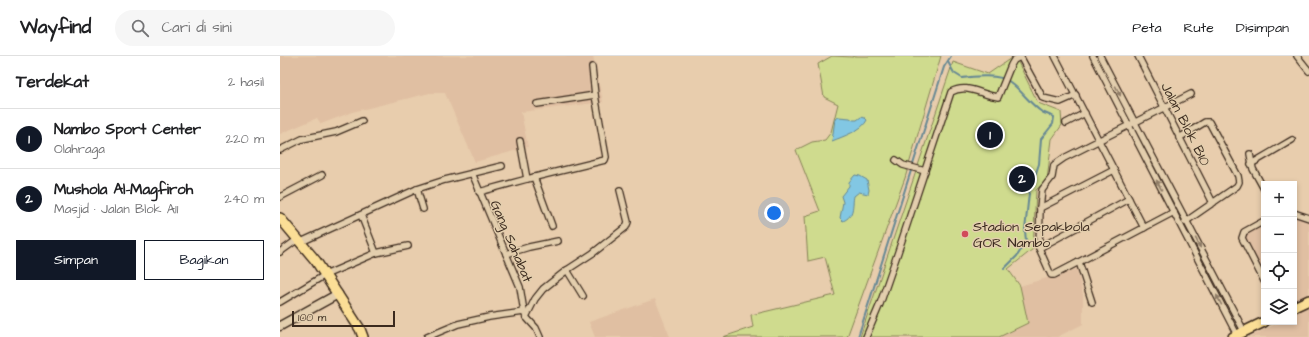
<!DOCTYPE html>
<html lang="id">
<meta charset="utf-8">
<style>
:root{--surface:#fff;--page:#f6f6f6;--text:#202124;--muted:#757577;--line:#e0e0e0;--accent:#111827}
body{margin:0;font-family:"Architects Daughter",sans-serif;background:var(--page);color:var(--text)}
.controls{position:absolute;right:12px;bottom:12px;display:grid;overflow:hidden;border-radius:0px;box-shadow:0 2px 6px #0003}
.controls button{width:36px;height:36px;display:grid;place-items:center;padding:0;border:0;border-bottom:1px solid var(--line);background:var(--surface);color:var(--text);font:20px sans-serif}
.scale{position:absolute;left:12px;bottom:10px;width:103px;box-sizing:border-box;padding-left:4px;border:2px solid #3b2a1e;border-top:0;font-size:11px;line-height:14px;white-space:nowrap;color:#3b2a1e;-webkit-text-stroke:3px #e3cead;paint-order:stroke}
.you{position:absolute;left:494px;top:157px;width:14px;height:14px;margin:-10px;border:3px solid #fff;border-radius:50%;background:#1a73e8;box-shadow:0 0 0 6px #1a73e833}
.badge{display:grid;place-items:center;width:26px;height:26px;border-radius:50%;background:var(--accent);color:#fff;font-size:13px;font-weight:700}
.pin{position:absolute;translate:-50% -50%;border:2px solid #fff;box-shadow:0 1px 4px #0006}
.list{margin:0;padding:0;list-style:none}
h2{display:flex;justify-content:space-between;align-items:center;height:52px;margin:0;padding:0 16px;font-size:17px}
h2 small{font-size:13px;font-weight:400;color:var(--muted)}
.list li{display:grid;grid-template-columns:26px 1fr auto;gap:12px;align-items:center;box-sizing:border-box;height:60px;padding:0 16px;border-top:1px solid var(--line)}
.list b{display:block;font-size:15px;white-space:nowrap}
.list p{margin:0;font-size:13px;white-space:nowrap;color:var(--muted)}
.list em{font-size:13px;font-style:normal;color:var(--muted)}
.actions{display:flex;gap:8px;padding:12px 16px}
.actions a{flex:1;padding:9px 0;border:1px solid var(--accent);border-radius:0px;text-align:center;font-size:14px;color:var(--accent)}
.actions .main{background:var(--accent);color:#fff}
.icon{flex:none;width:22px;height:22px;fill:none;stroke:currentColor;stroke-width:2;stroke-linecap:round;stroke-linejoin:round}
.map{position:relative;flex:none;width:1029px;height:281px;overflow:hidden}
header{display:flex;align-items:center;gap:24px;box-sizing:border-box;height:56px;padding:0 20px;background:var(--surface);border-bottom:1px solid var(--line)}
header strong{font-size:19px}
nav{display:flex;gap:22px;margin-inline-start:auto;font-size:14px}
.search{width:280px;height:36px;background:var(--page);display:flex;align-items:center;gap:10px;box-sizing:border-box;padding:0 14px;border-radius:22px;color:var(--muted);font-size:15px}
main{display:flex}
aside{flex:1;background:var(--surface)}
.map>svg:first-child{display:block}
.built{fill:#e0bfa2}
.green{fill:#cfdb8e;stroke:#858256}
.water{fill:#82c7e3;stroke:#668894}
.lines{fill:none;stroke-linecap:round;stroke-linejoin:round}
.stream{stroke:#668894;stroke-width:2}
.street-casing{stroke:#3b2a1e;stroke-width:8}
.secondary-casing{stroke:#3b2a1e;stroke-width:11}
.primary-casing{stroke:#3b2a1e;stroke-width:12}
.street{stroke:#e3cead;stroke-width:5.5}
.secondary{stroke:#e3cead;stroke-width:8}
.primary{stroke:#fbde96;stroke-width:9}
.oneway{fill:#8f7c66}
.poi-dot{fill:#d1495b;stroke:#e3cead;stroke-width:1.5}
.labels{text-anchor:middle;stroke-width:3;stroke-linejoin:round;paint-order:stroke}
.street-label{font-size:14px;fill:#3b2a1e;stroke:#e3cead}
.poi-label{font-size:14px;fill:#3b2a1e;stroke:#e3cead;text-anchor:start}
</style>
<header>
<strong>Wayfind</strong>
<div class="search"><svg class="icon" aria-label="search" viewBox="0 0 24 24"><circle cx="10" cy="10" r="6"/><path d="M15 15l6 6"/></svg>Cari di sini</div>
<nav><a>Peta</a><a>Rute</a><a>Disimpan</a></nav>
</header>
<main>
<aside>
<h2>Terdekat<small>2 hasil</small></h2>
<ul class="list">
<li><span class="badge">1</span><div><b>Nambo Sport Center</b><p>Olahraga</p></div><em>220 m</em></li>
<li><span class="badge">2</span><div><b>Mushola Al-Magfiroh</b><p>Masjid · Jalan Blok A11</p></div><em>240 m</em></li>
</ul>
<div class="actions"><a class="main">Simpan</a><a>Bagikan</a></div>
</aside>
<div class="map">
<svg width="1029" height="281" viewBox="0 0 1029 281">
<rect width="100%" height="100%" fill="#e8cdad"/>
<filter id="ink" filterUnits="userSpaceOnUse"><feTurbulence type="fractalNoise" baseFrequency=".025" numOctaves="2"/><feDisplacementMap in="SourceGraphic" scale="8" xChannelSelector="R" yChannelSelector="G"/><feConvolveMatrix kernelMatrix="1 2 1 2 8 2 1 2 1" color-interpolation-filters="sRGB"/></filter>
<g filter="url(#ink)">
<g class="built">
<path d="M0,0H313L323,46L241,56L248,91L195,106L165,37H150L72,56L41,68L37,62L0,78Z"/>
<path d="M1014,159L1029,166V281H969L1001,266H1014Z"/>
<path d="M984,164V227L959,178Z"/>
<path d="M797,213L803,239V268L777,281H719L748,267L740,230Z"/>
<path d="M375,243L390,281H315L309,266Z"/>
</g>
<g class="green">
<path d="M552,0L573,1V0H661L625,122L567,281H443L473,271L471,259L555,239L545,201L528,205L525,160L540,155L516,94L532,86L545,84L551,76L558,48L544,41L538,8Z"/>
<path d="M734,0H735L758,47L781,56L782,69L772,83L767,124L756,134L753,193L728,213L740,230L748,267L719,281H580L673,6L708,18Z"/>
</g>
<g class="water">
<path d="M559,61L570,62L573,64H577L581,61L585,62L587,64C583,74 562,81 552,85L555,63Z"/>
<path d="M575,119L580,120L587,124L589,134L588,138L579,136L574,140C572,149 575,160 563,165L560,162L563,146L561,140L569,130V126Z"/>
</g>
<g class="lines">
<g class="stream">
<path d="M668,6L674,17L682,22C694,20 720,18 730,26C742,35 750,48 762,56C766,58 770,59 774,61L773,68L761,83L759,108L749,137L745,174L746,186L737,200L724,213"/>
<path d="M578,281L664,11L671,0"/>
</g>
<g class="street-casing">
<g id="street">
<path d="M740,0L763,42L780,46L796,39"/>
<path d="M775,0L864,172"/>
<path d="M813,0L957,279"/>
<path d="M820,0L964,275"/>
<path d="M858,0L933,147"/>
<path d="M1017,0L1029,15"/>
<path d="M257,48L315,39"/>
<path d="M786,67L805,57"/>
<path d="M899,82L925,66H929L958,120L959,126L957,130L905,166"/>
<path d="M240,85L247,123"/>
<path d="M0,94L22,83L56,76L82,65"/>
<path d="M970,98L973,113L984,133"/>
<path d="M616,104L623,109L645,115"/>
<path d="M971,108L1012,84"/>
<path d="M192,117L240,231L244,256L246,261L256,272L260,281"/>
<path d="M254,121L272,170"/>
<path d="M137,133L143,153"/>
<path d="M199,136L247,123L325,104L326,101L315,39L312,11"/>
<path d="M0,141L42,119"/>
<path d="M760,152L834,114"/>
<path d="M894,156L774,219H771L759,192L760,152L762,134L772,121L774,109L784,102L911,38"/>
<path d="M1014,157L1029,162"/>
<path d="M81,159L96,197"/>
<path d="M984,165L964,176L962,182L984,225"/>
<path d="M21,186L137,133L165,124L222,110"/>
<path d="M759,192L849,143"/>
<path d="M0,196L18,183"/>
<path d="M226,198L249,191L278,185"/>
<path d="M799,206L812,246"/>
<path d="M287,214L303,240"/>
<path d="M0,246L45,219L96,197L128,190"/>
<path d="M246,261L255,243L263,233L287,214L313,197L346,171L348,166L340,134"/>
<path d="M147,281L178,268L209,261L244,256"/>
<path d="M586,281L600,248L618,196L671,36C687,27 701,39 718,41L731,9L734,4L740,1"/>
</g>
</g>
<g class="secondary-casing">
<path id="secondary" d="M0,270L58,238"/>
</g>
<g class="primary-casing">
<g id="primary">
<path d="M0,162L36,205L80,273L83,281"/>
<path d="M1014,251L1029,244"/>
<path d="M953,281L984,266"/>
</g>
</g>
<use href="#street" class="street"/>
<use href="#secondary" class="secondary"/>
<use href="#primary" class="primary"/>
</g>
<defs><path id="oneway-solid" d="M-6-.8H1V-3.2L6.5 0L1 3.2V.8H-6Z"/></defs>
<g class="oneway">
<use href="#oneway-solid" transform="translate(838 35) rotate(63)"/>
<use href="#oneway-solid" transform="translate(879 129) rotate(-118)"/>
<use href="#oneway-solid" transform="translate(918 187) rotate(63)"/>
<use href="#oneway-solid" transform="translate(939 244) rotate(-117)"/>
</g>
</g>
<circle class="poi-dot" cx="685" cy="178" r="4"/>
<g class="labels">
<g class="street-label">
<text transform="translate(906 68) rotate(63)" y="5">Jalan Blok B10</text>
<text transform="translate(232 185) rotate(67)" y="5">Gang Sahabat</text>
</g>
<g class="poi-label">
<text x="693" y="175">Stadion Sepakbola<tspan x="693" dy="16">GOR Nambo</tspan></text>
</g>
</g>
</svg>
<div class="controls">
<button>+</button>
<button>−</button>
<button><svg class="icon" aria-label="locate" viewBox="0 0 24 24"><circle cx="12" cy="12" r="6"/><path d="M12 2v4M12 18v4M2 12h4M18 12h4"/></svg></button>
<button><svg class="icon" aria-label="layers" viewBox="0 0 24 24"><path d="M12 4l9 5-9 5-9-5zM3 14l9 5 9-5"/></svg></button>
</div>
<div class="scale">100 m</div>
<div class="you"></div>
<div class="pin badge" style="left:710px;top:79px">1</div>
<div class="pin badge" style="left:742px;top:123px">2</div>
</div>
</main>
